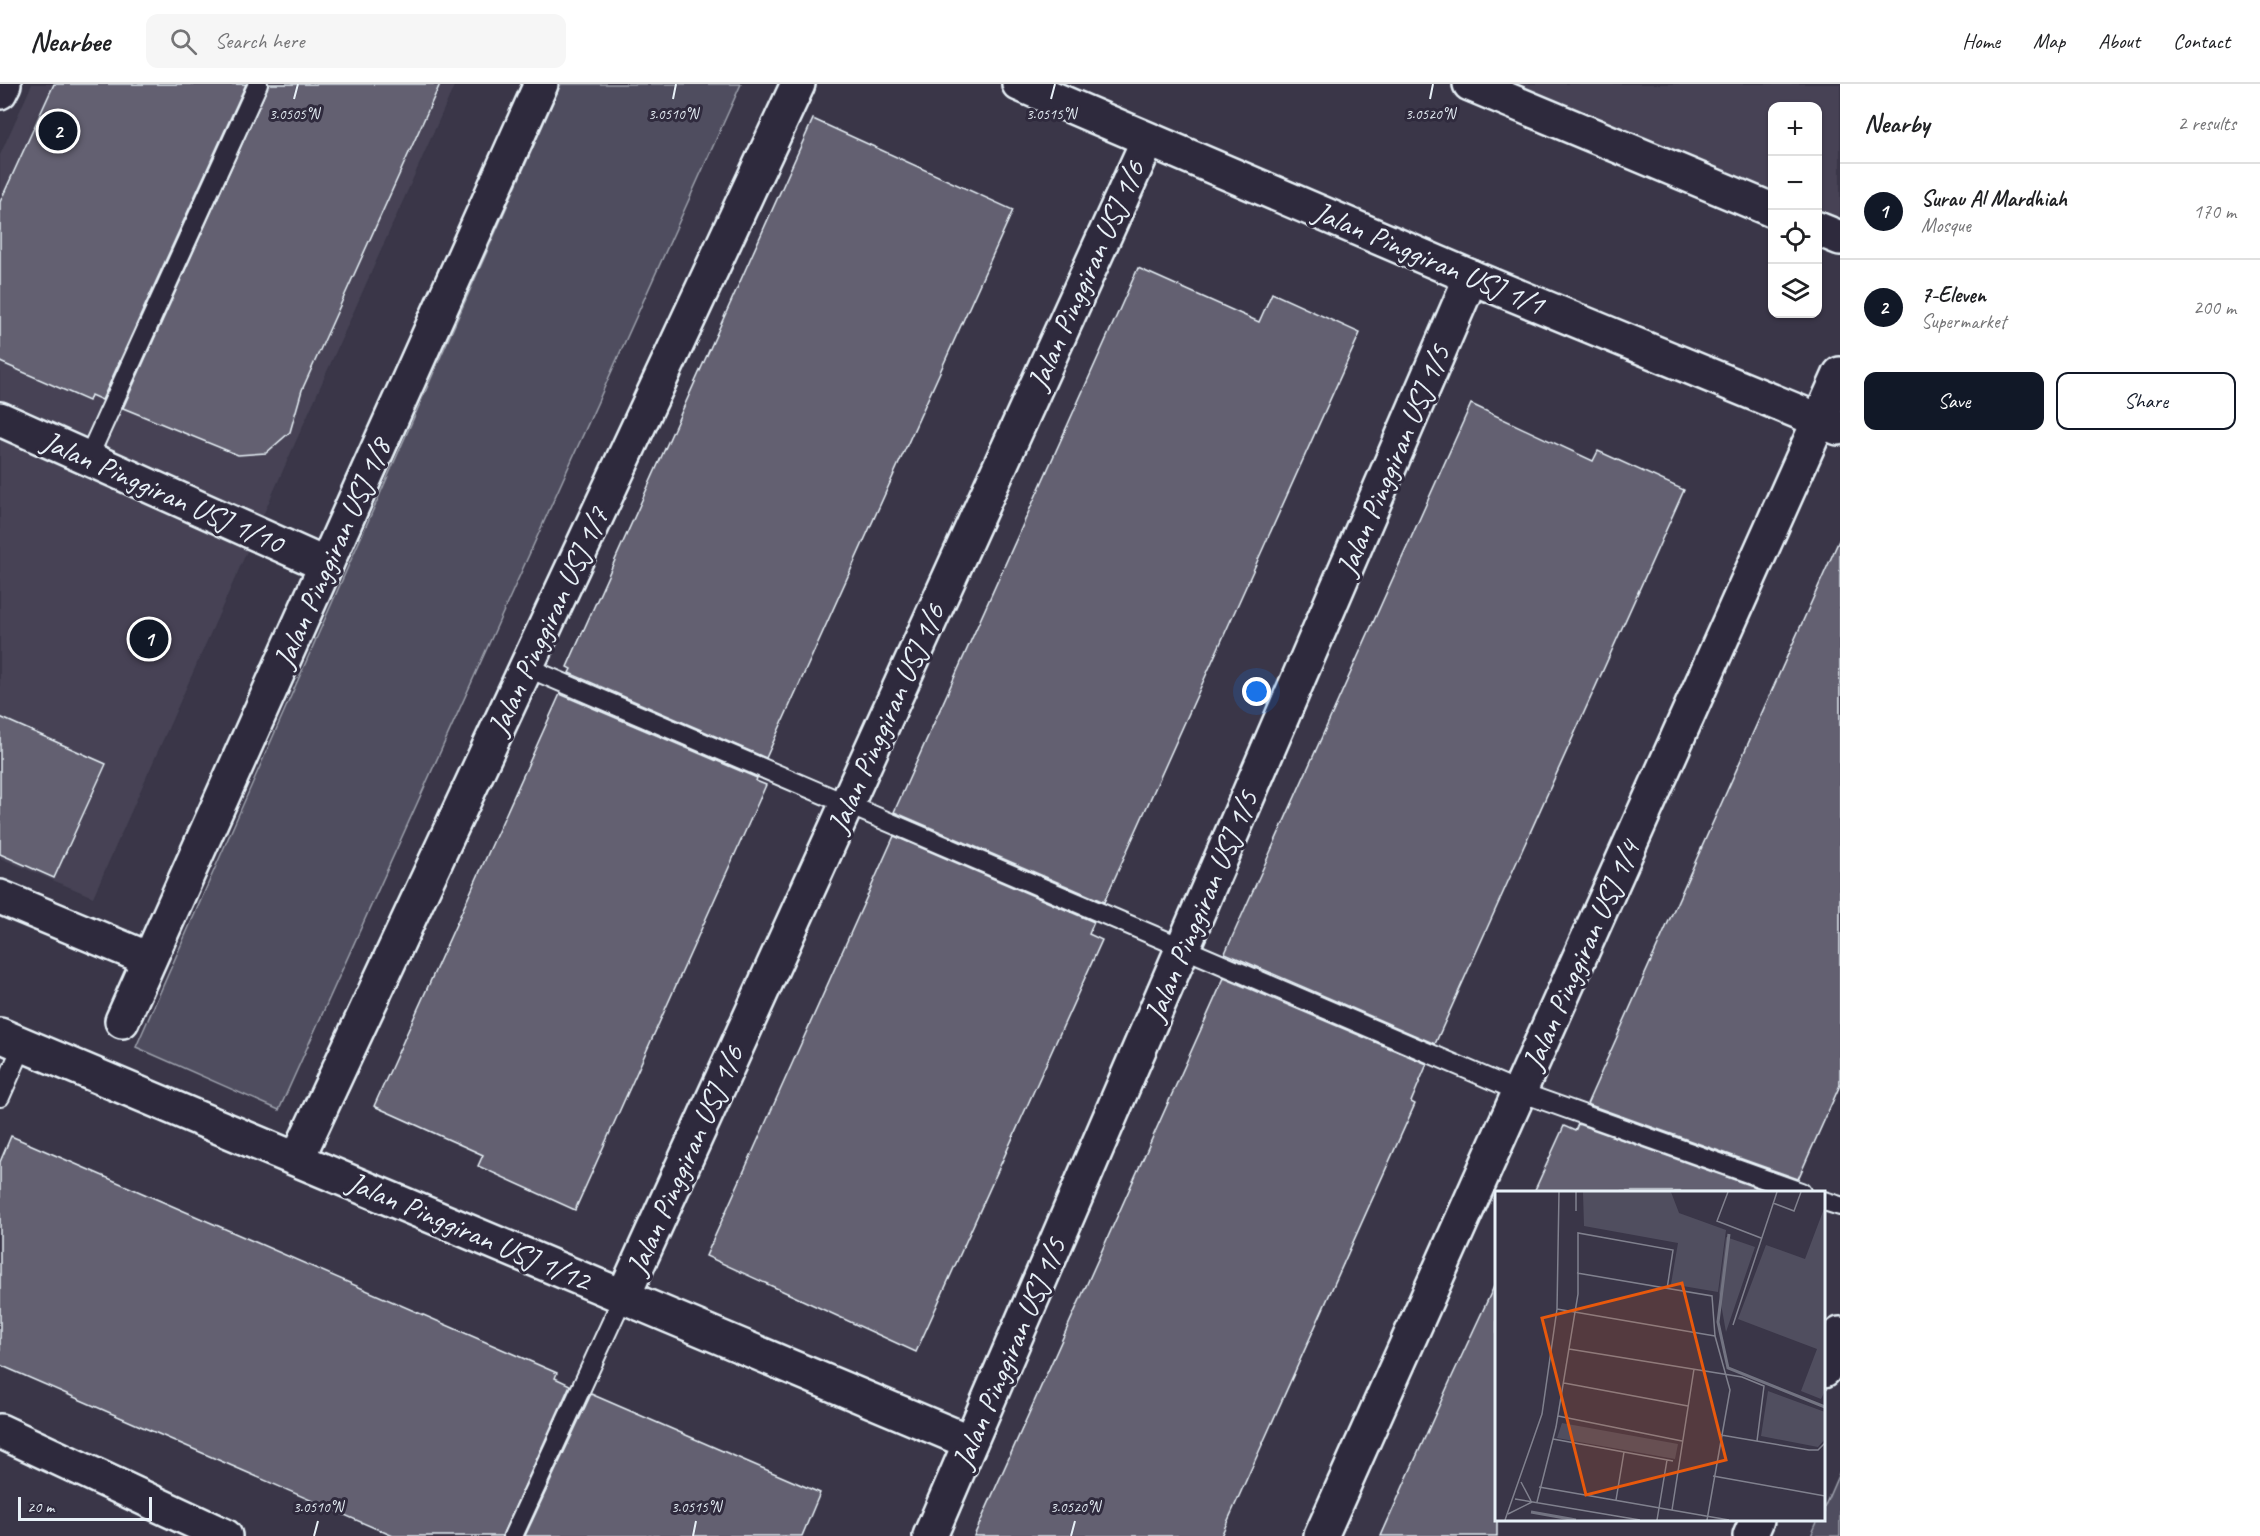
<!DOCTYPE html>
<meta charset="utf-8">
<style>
:root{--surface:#fff;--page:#f6f6f6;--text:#202124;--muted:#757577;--line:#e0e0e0;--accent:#111827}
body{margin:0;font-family:Caveat,sans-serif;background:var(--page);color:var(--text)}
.controls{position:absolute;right:18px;top:18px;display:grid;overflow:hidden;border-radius:12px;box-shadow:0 2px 4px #0004}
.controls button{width:54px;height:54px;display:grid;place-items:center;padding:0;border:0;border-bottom:2px solid var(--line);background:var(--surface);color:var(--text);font:30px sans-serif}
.scale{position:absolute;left:18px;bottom:15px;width:134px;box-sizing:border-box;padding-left:6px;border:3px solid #e8f1f8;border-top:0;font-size:16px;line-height:21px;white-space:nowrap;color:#e8f1f8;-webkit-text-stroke:4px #2f2a3d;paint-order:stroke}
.you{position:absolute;left:1257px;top:608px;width:21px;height:21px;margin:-15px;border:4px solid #fff;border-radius:50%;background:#1a73e8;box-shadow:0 0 0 9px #1a73e833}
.badge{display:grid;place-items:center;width:39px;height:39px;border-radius:50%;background:var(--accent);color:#fff;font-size:20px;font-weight:700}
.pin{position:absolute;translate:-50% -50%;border:3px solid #fff;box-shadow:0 2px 6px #0006}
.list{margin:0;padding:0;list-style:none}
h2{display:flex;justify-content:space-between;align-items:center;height:78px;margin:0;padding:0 24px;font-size:26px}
h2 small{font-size:20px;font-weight:400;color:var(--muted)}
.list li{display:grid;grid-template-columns:39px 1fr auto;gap:18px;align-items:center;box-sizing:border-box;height:96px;padding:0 24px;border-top:2px solid var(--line)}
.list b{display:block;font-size:22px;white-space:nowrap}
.list p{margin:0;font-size:20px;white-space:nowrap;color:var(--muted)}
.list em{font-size:20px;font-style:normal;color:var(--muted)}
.actions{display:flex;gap:12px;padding:18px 24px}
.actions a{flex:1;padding:14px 0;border:2px solid var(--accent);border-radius:12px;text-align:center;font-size:21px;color:var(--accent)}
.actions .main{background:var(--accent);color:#fff}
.icon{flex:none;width:33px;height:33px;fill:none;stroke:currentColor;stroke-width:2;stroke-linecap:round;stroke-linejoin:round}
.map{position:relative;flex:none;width:1840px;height:1452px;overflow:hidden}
header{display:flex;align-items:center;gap:36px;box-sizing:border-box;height:84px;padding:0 30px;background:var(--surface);border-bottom:2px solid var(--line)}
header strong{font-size:28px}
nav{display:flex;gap:33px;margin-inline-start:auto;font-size:21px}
.search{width:420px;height:54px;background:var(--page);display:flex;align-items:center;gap:15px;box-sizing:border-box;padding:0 21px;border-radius:12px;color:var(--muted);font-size:22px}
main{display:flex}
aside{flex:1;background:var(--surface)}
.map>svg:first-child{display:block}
.built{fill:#464354}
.green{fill:#504e5f;stroke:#9ca0ac;stroke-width:1.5}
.building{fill:#636171;stroke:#e8f1f8;stroke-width:1.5}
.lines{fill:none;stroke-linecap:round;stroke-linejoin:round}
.service-casing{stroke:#e8f1f8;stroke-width:22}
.minor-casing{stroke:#e8f1f8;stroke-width:38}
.secondary-casing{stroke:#e8f1f8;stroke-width:38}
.service{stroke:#2f2a3d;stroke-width:18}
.minor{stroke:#2f2a3d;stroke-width:33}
.secondary{stroke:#2f2a3d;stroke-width:33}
.ticks{fill:none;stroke:#e8f1f8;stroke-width:2}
.labels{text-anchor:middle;stroke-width:6;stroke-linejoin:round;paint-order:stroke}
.street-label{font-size:30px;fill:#e8f1f8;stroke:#2f2a3d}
.inset-river{fill:none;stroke:#737482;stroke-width:3}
.inset-road{fill:none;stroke:#80818e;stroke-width:1.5}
.view{fill:#e8590c;fill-opacity:0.15;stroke:#e8590c;stroke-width:3}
.inset-edge{fill:none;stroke:#e8f1f8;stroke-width:3}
.ticks-label{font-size:15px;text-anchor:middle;fill:#e8f1f8;stroke:#2f2a3d;stroke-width:6;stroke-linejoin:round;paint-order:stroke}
</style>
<header>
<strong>Nearbee</strong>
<div class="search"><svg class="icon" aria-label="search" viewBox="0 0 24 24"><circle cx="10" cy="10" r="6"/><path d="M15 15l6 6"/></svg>Search here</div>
<nav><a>Home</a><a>Map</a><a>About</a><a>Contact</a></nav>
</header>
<main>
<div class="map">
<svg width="1840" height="1452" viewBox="0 0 1840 1452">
<rect width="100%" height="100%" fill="#3a3648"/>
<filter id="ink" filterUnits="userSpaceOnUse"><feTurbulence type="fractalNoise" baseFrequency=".0167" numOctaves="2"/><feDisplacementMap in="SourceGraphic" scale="12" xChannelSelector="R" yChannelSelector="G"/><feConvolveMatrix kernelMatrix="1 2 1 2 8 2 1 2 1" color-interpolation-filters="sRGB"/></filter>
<g filter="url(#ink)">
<g class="built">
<path d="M32,0H455L93,813L0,774V71Z"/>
<path d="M1508,0H1840V139L1818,130V22H1772V111Z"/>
</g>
<g class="green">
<path d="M561,0H741L279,1026L136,963Z"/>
<path d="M1840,1387V1452H1811L1818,1436H1824V1424Z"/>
</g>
<g class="building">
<path d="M54,0H246L102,316L91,311L89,317L0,278V118Z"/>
<path d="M269,0H440L302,306L290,348L266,369L238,371L123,324Z"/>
<path d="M813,35L1013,126L766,674L569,589L571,585L567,583Z"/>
<path d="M1138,184L1259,238L1272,209L1360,249L1104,818L894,728Z"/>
<path d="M1471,320L1593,377L1598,367L1684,406L1435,960L1225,869Z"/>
<path d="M1840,454V1001L1798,1095L1587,1020Z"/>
<path d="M560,610L757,694L756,697L766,701L575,1126L478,1082L483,1071L374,1022Z"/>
<path d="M0,633L106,680L54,794L0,770Z"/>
<path d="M894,752L1094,838L1089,850L1102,856L916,1268L706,1172Z"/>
<path d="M1224,894L1427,980L1411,1018L1415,1020L1244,1401L1221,1452H974Z"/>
<path d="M1578,1040L1769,1108H1534L1564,1042L1575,1047Z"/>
<path d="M11,1052L557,1289L555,1294L570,1301L502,1452H393L0,1281V1078Z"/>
<path d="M1497,1196V1452H1381L1450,1297Z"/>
<path d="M591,1310L820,1409L802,1452H525Z"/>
</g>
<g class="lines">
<g class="service-casing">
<g id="service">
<path d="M88,374L258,0"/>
<path d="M526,583L1520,1008L1801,1108"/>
<path d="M0,1013L23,961"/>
<path d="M1824,1117L1840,1122"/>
<path d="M513,1452L624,1211"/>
</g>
</g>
<g class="minor-casing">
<g id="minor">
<path d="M1019,0L1471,193L1838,344"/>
<path d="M0,8L4,0"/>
<path d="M0,335L326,481"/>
<path d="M0,813L149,875"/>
<path d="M122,937L541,0"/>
<path d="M0,951L970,1358"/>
<path d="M297,1075L798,0"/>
<path d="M624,1211L1148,56"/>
<path d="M1824,1286L1840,1250"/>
<path d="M0,1347L225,1452"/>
<path d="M930,1452L1471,193"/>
<path d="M1321,1452L1840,290"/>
<path d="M1750,1452L1757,1436"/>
</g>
</g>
<g class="secondary-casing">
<g id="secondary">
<path d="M1470,0L1772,126"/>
<path d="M1818,145L1840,154"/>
</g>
</g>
<use href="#service" class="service"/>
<use href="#minor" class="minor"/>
<use href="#secondary" class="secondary"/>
</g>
</g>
<path class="ticks" d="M294,15L298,0M673,15L676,0M1051,15L1055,0M1430,15L1433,0M314,1452L318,1437M693,1452L696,1437M1071,1452L1075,1437"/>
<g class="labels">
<g class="street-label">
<text transform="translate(1429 174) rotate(23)" y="10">Jalan Pinggiran USJ 1/1</text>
<text transform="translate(1086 191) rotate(-66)" y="10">Jalan Pinggiran USJ 1/6</text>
<text transform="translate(1393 376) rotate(-67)" y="10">Jalan Pinggiran USJ 1/5</text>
<text transform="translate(163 408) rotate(24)" y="10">Jalan Pinggiran USJ 1/10</text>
<text transform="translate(332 469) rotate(-66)" y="10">Jalan Pinggiran USJ 1/8</text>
<text transform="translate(548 537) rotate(-65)" y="10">Jalan Pinggiran USJ 1/7</text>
<text transform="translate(886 634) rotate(-66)" y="10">Jalan Pinggiran USJ 1/6</text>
<text transform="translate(1201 822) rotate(-67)" y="10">Jalan Pinggiran USJ 1/5</text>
<text transform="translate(1581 871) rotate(-66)" y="10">Jalan Pinggiran USJ 1/4</text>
<text transform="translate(685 1076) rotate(-66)" y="10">Jalan Pinggiran USJ 1/6</text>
<text transform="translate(469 1147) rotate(23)" y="10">Jalan Pinggiran USJ 1/12</text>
<text transform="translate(1009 1269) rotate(-67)" y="10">Jalan Pinggiran USJ 1/5</text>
</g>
</g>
<g transform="translate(1495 1107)">
<rect width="330" height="330" fill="#3a3648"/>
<path d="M88,1H176L184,22L231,39L223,101L176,93L183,52L89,35ZM330,15V200L326,208L306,200L322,158L243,128L271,54L310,68ZM231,46L260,56L231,141L224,102ZM273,200L330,221V248L323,256L266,245ZM67,232L183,253L180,268L62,247Z" fill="#504e5f"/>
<path class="inset-river" d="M234,43L223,131L233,177L330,216M36,321L81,329"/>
<path class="inset-road" d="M81,1V20M233,1L222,30L266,47M278,12L299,20L306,1M82,82L217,105L220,145L235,199L212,329M62,118L220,145M238,134L282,1M74,158L247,186L269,195L262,250M69,192L193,215M63,225L187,250M226,244L314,259H323L330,252M58,248L178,270M218,285L330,305M26,291L36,310M44,296L234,329M20,308L145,329M121,309L129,261M42,311L61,236L83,103V42L178,59L172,98M177,319L199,178M13,323L37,311M10,329L47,223L62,118L64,1M162,329L172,269"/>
<path class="view" d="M187,92L231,269L91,304L47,127Z"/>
<rect width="330" height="330" class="inset-edge"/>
</g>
<g class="ticks-label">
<text x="294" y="35">3.0505°N</text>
<text x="673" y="35">3.0510°N</text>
<text x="1051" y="35">3.0515°N</text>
<text x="1430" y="35">3.0520°N</text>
<text x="318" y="1428">3.0510°N</text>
<text x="696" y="1428">3.0515°N</text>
<text x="1075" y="1428">3.0520°N</text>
</g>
</svg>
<div class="controls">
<button>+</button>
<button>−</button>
<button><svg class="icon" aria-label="locate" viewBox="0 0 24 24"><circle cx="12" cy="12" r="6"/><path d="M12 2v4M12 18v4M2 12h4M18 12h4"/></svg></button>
<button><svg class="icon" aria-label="layers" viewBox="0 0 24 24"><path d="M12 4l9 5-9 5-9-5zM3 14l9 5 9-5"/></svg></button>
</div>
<div class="scale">20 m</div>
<div class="you"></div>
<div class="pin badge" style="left:149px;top:555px">1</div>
<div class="pin badge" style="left:58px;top:47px">2</div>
</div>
<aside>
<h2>Nearby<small>2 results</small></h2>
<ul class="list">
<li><span class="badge">1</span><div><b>Surau Al Mardhiah</b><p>Mosque</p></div><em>170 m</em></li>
<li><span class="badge">2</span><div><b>7-Eleven</b><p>Supermarket</p></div><em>200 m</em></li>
</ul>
<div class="actions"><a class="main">Save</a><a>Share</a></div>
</aside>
</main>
